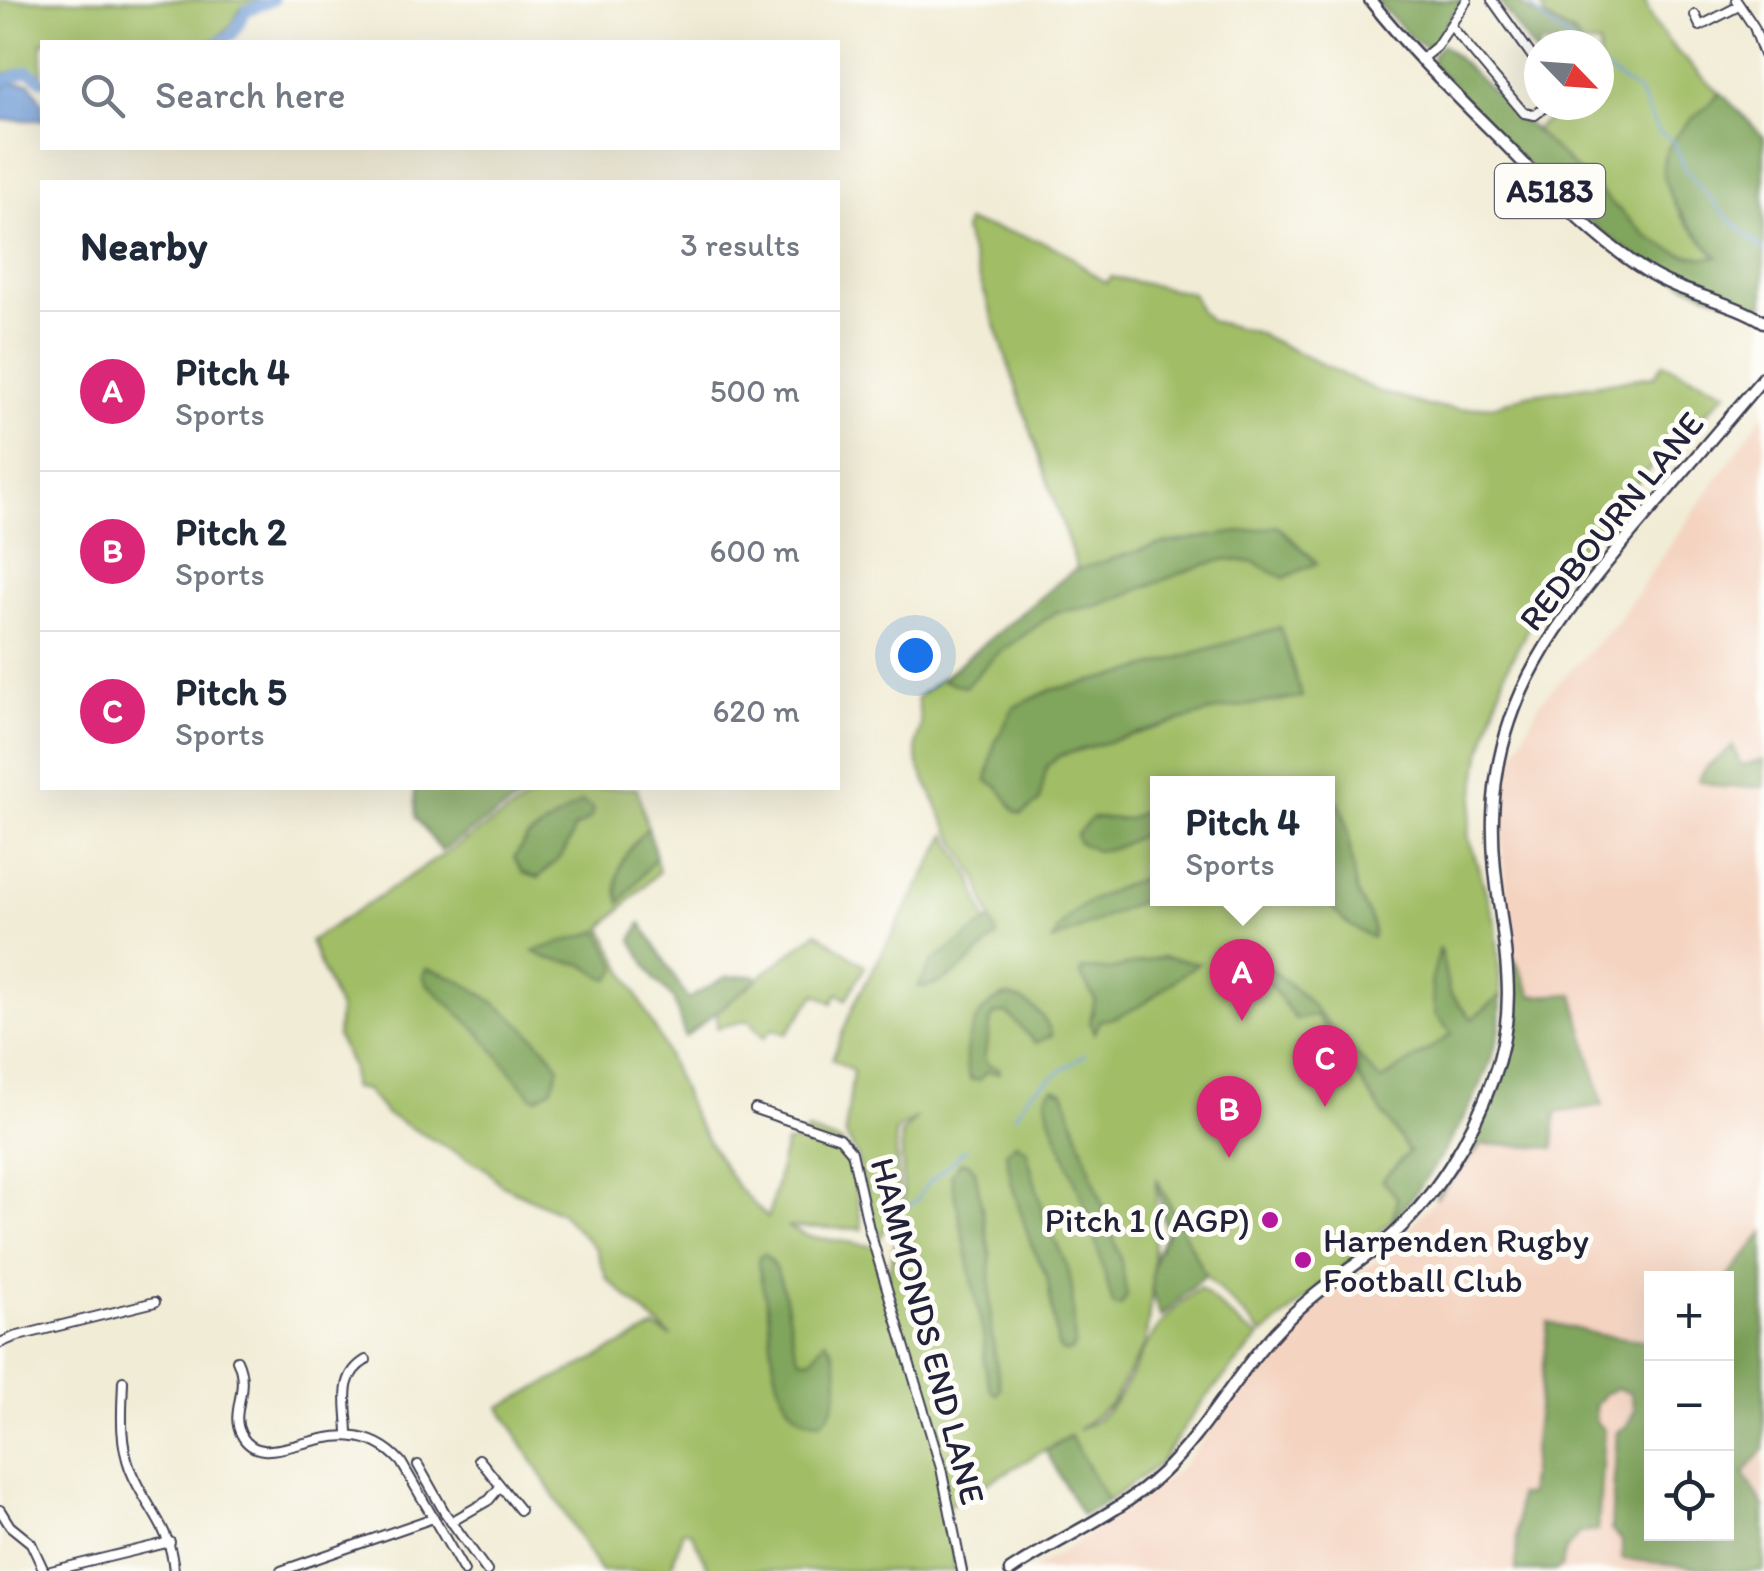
<!DOCTYPE html>
<meta charset="utf-8">
<style>
:root{--surface:#fff;--page:#f6f6f7;--text:#1f2937;--muted:#747a83;--line:#e0e1e3;--accent:#db2777}
body{margin:0;font-family:Itim,sans-serif;background:var(--page);color:var(--text)}
.controls{position:absolute;right:30px;bottom:30px;display:grid;overflow:hidden;border-radius:0px;box-shadow:0 10px 40px #0002}
.controls button{width:90px;height:90px;display:grid;place-items:center;padding:0;border:0;border-bottom:2px solid var(--line);background:var(--surface);color:var(--text);font:50px sans-serif}
.compass{position:absolute;left:1524px;top:30px;width:90px;height:90px;border-radius:50%;background:var(--surface);box-shadow:0 10px 40px #0002;rotate:115deg}
.you{position:absolute;left:915px;top:655px;width:35px;height:35px;margin:-25px;border:8px solid #fff;border-radius:50%;background:#1a73e8;box-shadow:0 0 0 15px #1a73e833}
.badge{display:grid;place-items:center;width:65px;height:65px;border-radius:50%;background:var(--accent);color:#fff;font-size:32px;font-weight:700}
.pin{position:absolute;translate:-50% -82px;filter:drop-shadow(0 2px 5px #0008)}
.pin::after{content:'';position:absolute;top:52px;width:35px;height:30px;background:inherit;clip-path:polygon(0 0,100% 0,50% 100%)}
.popup{position:absolute;left:1150px;top:776px;width:185px;height:130px;box-sizing:border-box;display:grid;place-content:center;border-radius:0px;background:var(--surface);filter:drop-shadow(0 2px 8px #0005);font-size:32px;white-space:nowrap;color:var(--muted)}
.popup b{font-size:38px;color:var(--text)}
.popup::after{content:'';position:absolute;left:50%;top:100%;margin-left:-20px;border:20px solid transparent;border-top-color:var(--surface)}
.list{margin:0;padding:0;list-style:none}
h2{display:flex;justify-content:space-between;align-items:center;height:130px;margin:0;padding:0 40px;font-size:42px}
h2 small{font-size:32px;font-weight:400;color:var(--muted)}
.list li{display:grid;grid-template-columns:65px 1fr auto;gap:30px;align-items:center;box-sizing:border-box;height:160px;padding:0 40px;border-top:2px solid var(--line)}
.list b{display:block;font-size:38px;white-space:nowrap}
.list p{margin:0;font-size:32px;white-space:nowrap;color:var(--muted)}
.list em{font-size:32px;font-style:normal;color:var(--muted)}
.icon{flex:none;width:55px;height:55px;fill:none;stroke:currentColor;stroke-width:2;stroke-linecap:round;stroke-linejoin:round}
.map{position:relative;flex:none;width:1764px;height:1571px;overflow:hidden}
.search{position:absolute;background:var(--surface);box-shadow:0 10px 40px #0002;left:40px;top:40px;width:800px;height:110px;display:flex;align-items:center;gap:25px;box-sizing:border-box;padding:0 35px;border-radius:0px;color:var(--muted);font-size:38px}
.panel{position:absolute;background:var(--surface);box-shadow:0 10px 40px #0002;left:40px;top:180px;width:800px;height:610px;border-radius:0px}
.map>svg:first-child{display:block}
.built{fill:#f4d3c0;fill-rule:evenodd}
.green{fill:#a1be66;stroke:#627050;stroke-width:2.5;fill-rule:evenodd}
.forest{fill:#80a55b;stroke:#51644b;stroke-width:2.5}
.water{fill:#709dd8;stroke:#49608a;stroke-width:2.5}
.lines{fill:none;stroke-linecap:round;stroke-linejoin:round}
.stream{stroke:#709dd8;stroke-width:2.5}
.river{stroke:#709dd8;stroke-width:11}
.minor-casing{stroke:#414052;stroke-width:12}
.major-casing{stroke:#414052;stroke-width:15}
.minor{stroke:#fff;stroke-width:8}
.major{stroke:#fff;stroke-width:10}
.poi-dot{fill:#b5179e;stroke:#fdfcf7;stroke-width:4}
.labels{text-anchor:middle;stroke-width:10;stroke-linejoin:round;paint-order:stroke}
.shield{fill:#fdfcf7;stroke:#646373;stroke-width:2.5}
.shield-label{font-size:32px;font-weight:bold;fill:#22223b}
.street-label{font-size:35px;fill:#22223b;stroke:#fdfcf7}
.poi-label{font-size:35px;fill:#22223b;stroke:#fdfcf7;text-anchor:end}
</style>
<div class="map">
<svg width="1764" height="1571" viewBox="0 0 1764 1571">
<rect width="100%" height="100%" fill="#fdfcf7"/>
<filter id="ink" filterUnits="userSpaceOnUse"><feTurbulence type="fractalNoise" baseFrequency=".01" numOctaves="2"/><feDisplacementMap in="SourceGraphic" scale="20" xChannelSelector="R" yChannelSelector="G"/><feConvolveMatrix kernelMatrix="1 2 1 2 8 2 1 2 1" color-interpolation-filters="sRGB"/></filter>
<filter id="wash" filterUnits="userSpaceOnUse"><feTurbulence type="fractalNoise" baseFrequency=".0048" numOctaves="4" result="noise"/><feDisplacementMap in="SourceGraphic" scale="40" xChannelSelector="R" yChannelSelector="G"/><feGaussianBlur stdDeviation="2.25" result="paint"/><feColorMatrix in="noise" values="0 0 0 0 0 0 0 0 0 0 0 0 0 0 0 0 0 1.4 0 .05"/><feComposite in="paint" operator="in"/></filter>
<g filter="url(#wash)">
<rect width="100%" height="100%" fill="#f1ecd5"/>
<path class="built" d="M1764,412V1571H1032L1137,1503L1184,1465L1258,1364L1297,1321L1395,1247L1434,1200L1496,1083L1512,1029L1515,960L1502,848V806L1512,758L1540,702L1616,623ZM1652,1278H1726V1534H1652Z"/>
<g class="green">
<path d="M0,0H264L241,8L231,26L211,42H42V74L28,67L0,75Z"/>
<path d="M1540,0H1645C1653,33 1695,70 1720,93L1677,136L1681,216L1718,258C1690,258 1671,252 1647,236L1533,130L1570,105H1599V45H1582L1575,35L1545,18Z"/>
<path d="M966,222C998,230 1031,235 1061,250C1079,260 1089,275 1107,283L1111,277L1192,293L1199,309L1210,321L1255,332L1377,391L1428,406L1461,409L1497,405L1526,395L1654,376L1663,363L1727,392L1640,479L1544,598L1506,670L1482,749L1468,835L1496,924L1501,996L1453,1034L1381,1081L1303,996L1242,947L1316,1014L1409,1152L1382,1180L1406,1206L1343,1267L1263,1335L1205,1275L1157,1181L1151,1299L1145,1344L1111,1403L1078,1430C1117,1414 1127,1380 1146,1346C1158,1325 1180,1301 1200,1288L1245,1329L1260,1337L1199,1406L1160,1463L1108,1501L1069,1436L946,1507L956,1571H710L691,1532L683,1530L670,1571H600L500,1407L655,1328L672,1337L607,1279L596,1249L561,1213L500,1184L486,1169L386,1114L366,1090L352,1088V1068L337,1036L339,1010L310,941L546,788H637L659,871L602,928L661,1041L695,1120L737,1187L768,1218L786,1143L795,1142L808,1131L842,1143L853,1171L862,1229L787,1227L807,1236L879,1247L888,1276L904,1205L901,1134L918,1117L895,1132L900,1205L877,1242L857,1156L845,1134L853,1071L832,1059L855,1002L947,835L971,877L986,922L991,920L978,880L946,824L918,765L916,744L921,724L917,698L1077,568L964,232ZM1157,784H1327V898H1157Z"/>
<path d="M817,932L865,966L846,1000L838,993L832,1003L816,994L786,1034L772,1029L764,1038L748,1020L717,1028V1011Z"/>
</g>
<g class="forest">
<path d="M1375,0H1463L1435,43L1425,47L1410,37Z"/>
<path d="M1498,0H1516C1535,19 1565,23 1582,45H1539V58Z"/>
<path d="M1442,44L1647,236C1670,251 1690,260 1718,257C1696,233 1649,185 1667,150C1678,128 1703,110 1721,93L1764,137V305C1743,308 1724,299 1705,292C1597,251 1510,147 1432,64L1433,54Z"/>
<path d="M1278,526L1317,563L1284,578L1255,563L1228,559L1200,566L1097,606L1056,612L994,657L965,687L941,680L1072,571L1160,544Z"/>
<path d="M1280,627L1302,697L1218,710L1059,756L1047,766L1039,802L1022,814L1016,812L998,787L987,781L994,745L1014,707L1051,690L1128,673Z"/>
<path d="M1733,746L1741,766L1764,760V787H1721L1698,780L1706,768Z"/>
<path d="M414,788H537L441,851L416,818Z"/>
<path d="M1327,793C1355,806 1347,866 1358,894C1364,908 1377,924 1372,938L1345,922L1324,899L1327,898Z"/>
<path d="M582,802L592,808C594,822 582,822 574,829C564,859 559,857 538,878L523,873L514,858L527,838Z"/>
<path d="M1157,804V827L1115,848L1096,851L1078,842L1076,835L1092,818L1128,819Z"/>
<path d="M648,827L656,857L620,903C610,871 627,850 648,827Z"/>
<path d="M1157,875V894L1053,941C1065,904 1123,884 1157,875Z"/>
<path d="M991,920L997,936C975,956 950,987 918,987L932,962Z"/>
<path d="M641,923L688,999L725,977L755,975L758,979L685,1037L673,998L655,980L632,940Z"/>
<path d="M599,931L618,968L610,979C599,977 592,968 581,964C564,959 550,963 534,951Z"/>
<path d="M1239,943L1303,996L1381,1081L1452,1034L1435,1014L1431,983L1440,947L1449,992L1472,1019L1501,996C1501,1007 1501,1018 1500,1028C1490,1083 1432,1180 1392,1220L1397,1198L1382,1180L1409,1152L1316,1015L1296,1020Z"/>
<path d="M1162,957L1199,963C1167,983 1138,1016 1099,1021L1094,1033L1090,1023L1095,999L1080,974L1082,969L1109,970Z"/>
<path d="M1515,960L1533,996L1574,994L1603,1105L1556,1113L1554,1148L1482,1144L1435,1199L1496,1083L1512,1029Z"/>
<path d="M426,969C465,973 540,1034 559,1067L552,1088L537,1098L531,1096L480,1033L426,983L423,975Z"/>
<path d="M1008,996C1028,999 1046,1016 1052,1035L1036,1043L1007,1013L995,1014L991,1020L984,1059L988,1065L999,1068L1000,1073L986,1072L979,1080H971C956,1053 975,1002 1008,996Z"/>
<path d="M1053,1088L1064,1092L1120,1257L1127,1296L1120,1307L1113,1305L1089,1217L1050,1117L1046,1096Z"/>
<path d="M1016,1143L1026,1149L1044,1216L1067,1266L1072,1287L1075,1346L1069,1352H1063L1058,1347L1047,1277L1031,1244L1012,1185L1006,1152Z"/>
<path d="M960,1162L969,1163L975,1170L990,1254L991,1329L1000,1389L997,1394L991,1391L984,1362V1339L951,1175Z"/>
<path d="M1157,1179L1205,1275L1161,1317C1147,1290 1149,1260 1166,1235Z"/>
<path d="M1764,1232V1449L1744,1473L1764,1507V1571H1730L1622,1559V1541L1611,1530L1617,1432L1627,1426L1635,1410L1630,1393L1617,1388L1604,1394L1595,1406L1596,1422L1604,1430L1598,1531L1579,1533L1566,1550L1561,1567L1554,1571H1516L1518,1495H1528L1548,1322L1600,1335L1651,1341L1652,1534H1726L1727,1279Z"/>
<path d="M764,1254C790,1277 785,1326 799,1356L803,1359L812,1358L825,1340C843,1357 843,1409 820,1422C772,1422 772,1345 768,1311C765,1295 761,1280 758,1264L759,1257Z"/>
<path d="M1070,1436L1108,1501L1082,1516L1046,1451Z"/>
</g>
<path class="water" d="M8,83H30L42,102V120H0V92Z"/>
<g class="lines">
<g class="stream">
<path d="M1528,0C1537,21 1559,28 1574,45"/>
<path d="M1599,65L1639,93L1658,132L1672,140L1688,173L1727,217L1764,250"/>
<path d="M1015,1115L1030,1093L1085,1054"/>
<path d="M903,1210L918,1199L926,1185L966,1149"/>
</g>
<g class="river">
<path d="M219,42L233,34L246,11L273,0"/>
<path d="M0,81L29,71L42,81"/>
</g>
</g>
</g>
<g filter="url(#ink)">
<g class="lines">
<g class="minor-casing">
<g id="minor">
<path d="M1492,0L1539,66"/>
<path d="M1736,0L1754,27L1764,55"/>
<path d="M1695,15L1700,26L1739,6"/>
<path d="M1451,26L1524,113L1535,115L1548,105"/>
<path d="M1420,60L1436,47L1467,0"/>
<path d="M755,1109L840,1138L852,1152L869,1229L941,1468L962,1571"/>
<path d="M0,1343L14,1337L155,1302"/>
<path d="M237,1360C251,1390 229,1411 241,1434C266,1484 342,1396 401,1462L464,1571"/>
<path d="M123,1381C122,1411 119,1440 130,1469C146,1509 170,1524 174,1571"/>
<path d="M348,1435C348,1406 337,1377 366,1360"/>
<path d="M479,1459L520,1510"/>
<path d="M418,1465L445,1513L487,1571"/>
<path d="M0,1510L10,1526L31,1543L44,1571"/>
<path d="M451,1522L489,1500L499,1488"/>
<path d="M51,1571L170,1542"/>
<path d="M281,1571L433,1518"/>
</g>
</g>
<g class="major-casing">
<g id="major">
<path d="M1370,0C1411,52 1458,97 1505,144C1549,189 1592,237 1646,271C1684,295 1729,300 1764,322"/>
<path d="M1010,1571C1060,1537 1118,1515 1162,1473C1209,1428 1239,1367 1286,1321C1316,1290 1353,1268 1386,1241C1434,1200 1472,1138 1493,1078C1528,984 1490,911 1493,817C1496,697 1559,620 1632,532C1676,480 1720,429 1764,377"/>
</g>
</g>
<use href="#minor" class="minor"/>
<use href="#major" class="major"/>
</g>
</g>
<g class="poi-dot">
<circle cx="1270" cy="1220" r="10"/>
<circle cx="1303" cy="1260" r="10"/>
</g>
<g class="labels">
<rect class="shield" x="1495" y="164" width="110" height="54" rx="8"/>
<g class="shield-label">
<text x="1550" y="202">A5183</text>
</g>
<g class="street-label">
<text transform="translate(1611 521) rotate(-51)" y="12">REDBOURN LANE</text>
<text transform="translate(928 1331) rotate(75)" y="12">HAMMONDS END LANE</text>
</g>
<g class="poi-label">
<text x="1250" y="1232">Pitch 1 ( AGP)</text>
<text x="1323" y="1252" text-anchor="start">Harpenden Rugby<tspan x="1323" dy="40">Football Club</tspan></text>
</g>
</g>
</svg>
<div class="controls">
<button>+</button>
<button>−</button>
<button><svg class="icon" aria-label="locate" viewBox="0 0 24 24"><circle cx="12" cy="12" r="6"/><path d="M12 2v4M12 18v4M2 12h4M18 12h4"/></svg></button>
</div>
<svg class="compass" viewBox="-18 -18 36 36"><path d="M0-13l5 13h-10z" fill="#e53935"/><path d="M0 13l5-13h-10z" fill="#747a83"/></svg>
<div class="you"></div>
<div class="pin badge" style="left:1242px;top:1021px">A</div>
<div class="popup"><b>Pitch 4</b>Sports</div>
<div class="pin badge" style="left:1229px;top:1158px">B</div>
<div class="pin badge" style="left:1325px;top:1107px">C</div>
<div class="search"><svg class="icon" aria-label="search" viewBox="0 0 24 24"><circle cx="10" cy="10" r="6"/><path d="M15 15l6 6"/></svg>Search here</div>
<section class="panel">
<h2>Nearby<small>3 results</small></h2>
<ul class="list">
<li><span class="badge">A</span><div><b>Pitch 4</b><p>Sports</p></div><em>500 m</em></li>
<li><span class="badge">B</span><div><b>Pitch 2</b><p>Sports</p></div><em>600 m</em></li>
<li><span class="badge">C</span><div><b>Pitch 5</b><p>Sports</p></div><em>620 m</em></li>
</ul>
</section>
</div>
